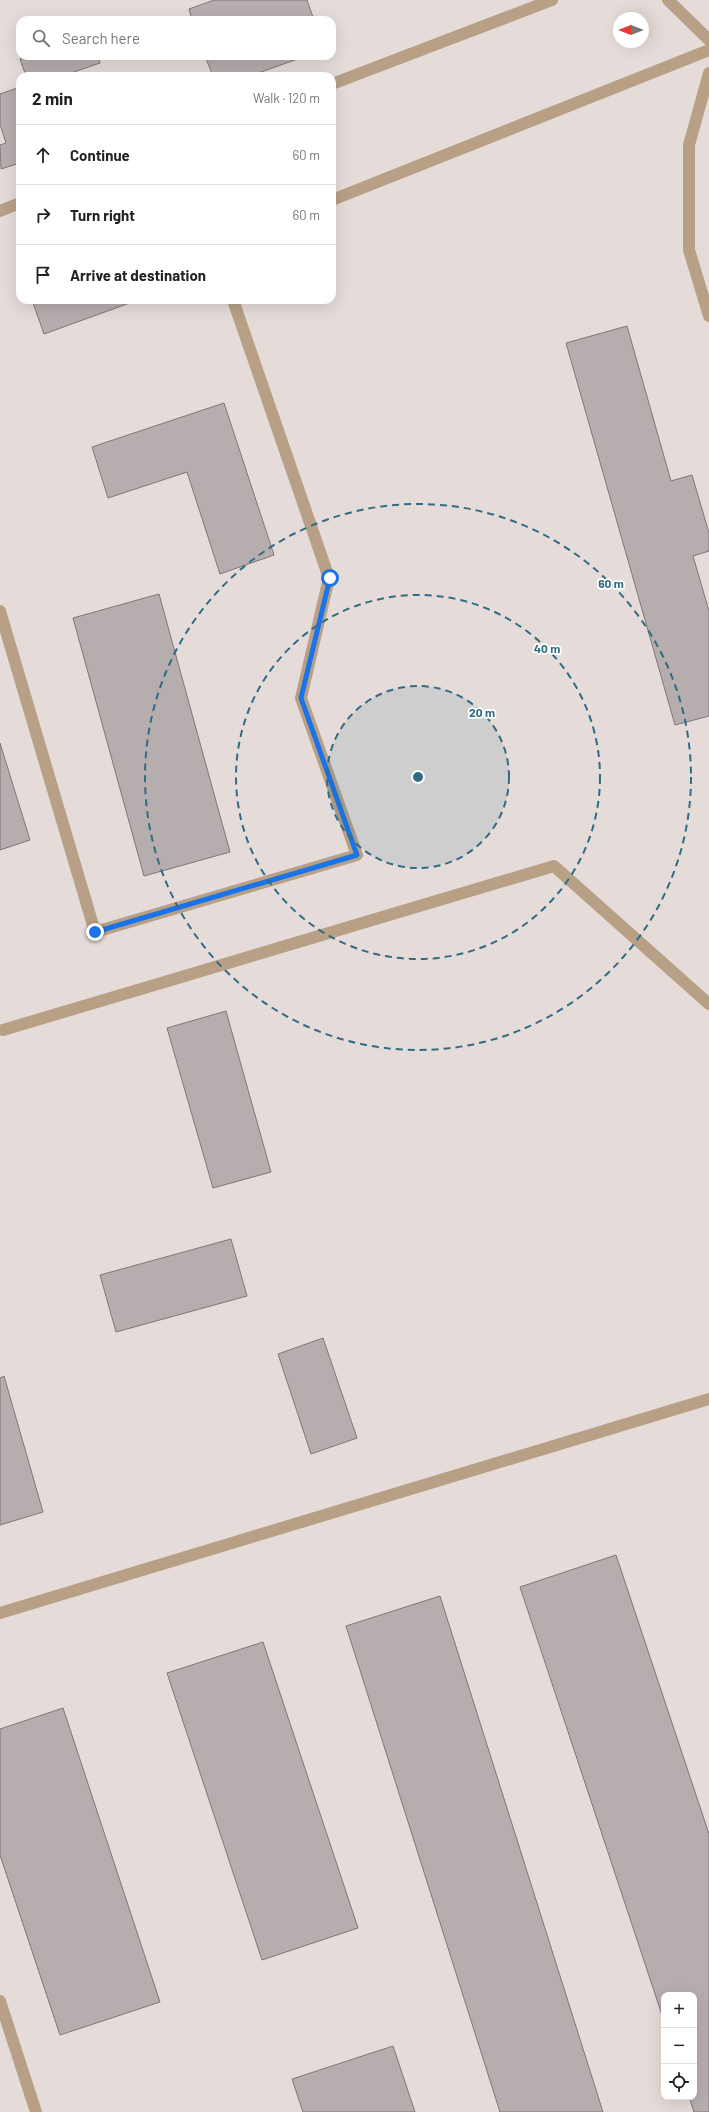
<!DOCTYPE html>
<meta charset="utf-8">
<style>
:root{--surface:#fff;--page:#f2f2f2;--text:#222;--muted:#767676;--line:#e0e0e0}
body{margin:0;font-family:Barlow,sans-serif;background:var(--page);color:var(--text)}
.controls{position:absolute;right:12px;bottom:12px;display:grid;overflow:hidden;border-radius:8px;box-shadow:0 4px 16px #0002}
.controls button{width:36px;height:36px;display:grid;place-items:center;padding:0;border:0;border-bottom:1px solid var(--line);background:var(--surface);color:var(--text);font:20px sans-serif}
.compass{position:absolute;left:613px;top:12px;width:36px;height:36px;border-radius:50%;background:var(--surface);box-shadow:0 4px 16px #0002;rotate:270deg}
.stop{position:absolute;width:12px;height:12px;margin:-9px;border:3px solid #1a73e8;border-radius:50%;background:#fff}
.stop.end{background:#1a73e8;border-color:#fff;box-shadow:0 1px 4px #0008}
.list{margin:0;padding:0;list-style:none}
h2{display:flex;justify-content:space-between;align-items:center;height:52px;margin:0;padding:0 16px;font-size:17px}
h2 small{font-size:13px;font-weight:400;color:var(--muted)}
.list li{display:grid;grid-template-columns:26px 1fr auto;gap:12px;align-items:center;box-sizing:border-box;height:60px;padding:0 16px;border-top:1px solid var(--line)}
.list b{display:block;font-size:15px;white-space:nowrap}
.list em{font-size:13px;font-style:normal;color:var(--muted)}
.icon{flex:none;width:22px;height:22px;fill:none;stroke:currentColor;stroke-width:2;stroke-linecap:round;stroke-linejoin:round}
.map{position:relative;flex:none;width:709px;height:2112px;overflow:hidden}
.search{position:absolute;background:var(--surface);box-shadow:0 4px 16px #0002;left:16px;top:16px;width:320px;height:44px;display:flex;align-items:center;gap:10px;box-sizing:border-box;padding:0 14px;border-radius:12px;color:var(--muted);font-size:15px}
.panel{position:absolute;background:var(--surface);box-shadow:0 4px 16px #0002;left:16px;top:72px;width:320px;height:232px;border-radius:12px}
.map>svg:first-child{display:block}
.building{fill:#b5adae;stroke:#7f7778}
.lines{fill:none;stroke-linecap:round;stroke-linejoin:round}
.minor{stroke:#b7a085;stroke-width:12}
.route{stroke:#1a73e8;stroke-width:5}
.ring{fill:none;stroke:#316b84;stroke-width:2;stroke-dasharray:7 5}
.centre{fill:#316b84;stroke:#fff;stroke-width:2}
.ring-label{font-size:12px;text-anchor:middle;font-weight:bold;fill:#316b84;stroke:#fff;stroke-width:3.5;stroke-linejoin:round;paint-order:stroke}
</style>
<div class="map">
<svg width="709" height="2112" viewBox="0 0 709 2112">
<rect width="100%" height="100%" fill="#e5dcd9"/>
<g class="building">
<path d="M214,0H307L314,20H192L189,9Z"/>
<path d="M29,56H98L100,63L71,73L72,76H26L20,59Z"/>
<path d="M205,56H306L250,76H213Z"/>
<path d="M20,87V163L1,169L0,145L6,143L0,124V94Z"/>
<path d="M32,300H138L44,334Z"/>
<path d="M627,326L671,481L692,475L709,533V551L693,556L709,611V716L675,725L566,343Z"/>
<path d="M224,403L274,555L220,574L187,472L108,498L92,447Z"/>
<path d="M159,594L230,852L144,876L73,618Z"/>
<path d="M0,743L30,840L0,850Z"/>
<path d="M226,1011L271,1172L213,1188L167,1028Z"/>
<path d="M231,1239L247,1296L116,1332L100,1275Z"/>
<path d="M323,1338L357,1438L311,1454L278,1354Z"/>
<path d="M4,1376L43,1512L0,1525V1378Z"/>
<path d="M616,1555L709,1834V2112H694L689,2097H694V1995H664V2021L520,1587Z"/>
<path d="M440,1596L603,2112H500L346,1626Z"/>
<path d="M263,1642L358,1928L262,1960L167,1673Z"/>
<path d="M63,1708L160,2002L60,2035L0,1855V1729Z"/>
<path d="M393,2046L415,2112H303L292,2079Z"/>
</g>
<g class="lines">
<g class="minor">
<path d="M668,0L709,40"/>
<path d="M709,73L689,145V250L709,316"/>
<path d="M332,84L552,0"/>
<path d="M332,200L709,50"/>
<path d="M0,211L20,203"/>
<path d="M0,611L95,932L357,855L301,698L329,578L233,300"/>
<path d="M3,1030L554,866L709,1004"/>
<path d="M0,1613L709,1399"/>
<path d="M0,2001L36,2112"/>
</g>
</g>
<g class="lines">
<path class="route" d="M95,932L357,855L301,698L330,578"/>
</g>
<circle cx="418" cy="777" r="91" fill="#316b84" fill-opacity=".12"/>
<g class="ring">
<circle cx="418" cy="777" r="91"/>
<circle cx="418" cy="777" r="182"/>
<circle cx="418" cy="777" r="273"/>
</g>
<circle cx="418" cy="777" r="6" class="centre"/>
<g class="ring-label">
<text x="611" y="588">60 m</text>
<text x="547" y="653">40 m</text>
<text x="482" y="717">20 m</text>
</g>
</svg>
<div class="controls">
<button>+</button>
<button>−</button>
<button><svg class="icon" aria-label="locate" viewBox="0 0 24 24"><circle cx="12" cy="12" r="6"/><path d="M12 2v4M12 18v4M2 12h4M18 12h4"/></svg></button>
</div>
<svg class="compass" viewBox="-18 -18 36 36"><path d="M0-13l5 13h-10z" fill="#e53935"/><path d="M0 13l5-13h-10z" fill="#767676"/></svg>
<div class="stop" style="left:330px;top:578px"></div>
<div class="stop end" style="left:95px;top:932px"></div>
<div class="search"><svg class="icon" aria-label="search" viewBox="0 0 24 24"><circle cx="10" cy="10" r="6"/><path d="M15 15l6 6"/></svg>Search here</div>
<section class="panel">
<h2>2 min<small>Walk · 120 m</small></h2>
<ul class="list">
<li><svg class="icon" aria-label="ahead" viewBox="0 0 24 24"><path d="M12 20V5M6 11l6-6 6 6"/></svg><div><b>Continue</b></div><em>60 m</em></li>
<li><svg class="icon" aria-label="right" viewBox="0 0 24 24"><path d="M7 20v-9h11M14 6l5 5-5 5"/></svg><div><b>Turn right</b></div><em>60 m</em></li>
<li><svg class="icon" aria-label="arrive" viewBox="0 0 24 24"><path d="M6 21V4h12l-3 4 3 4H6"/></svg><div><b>Arrive at destination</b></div></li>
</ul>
</section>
</div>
